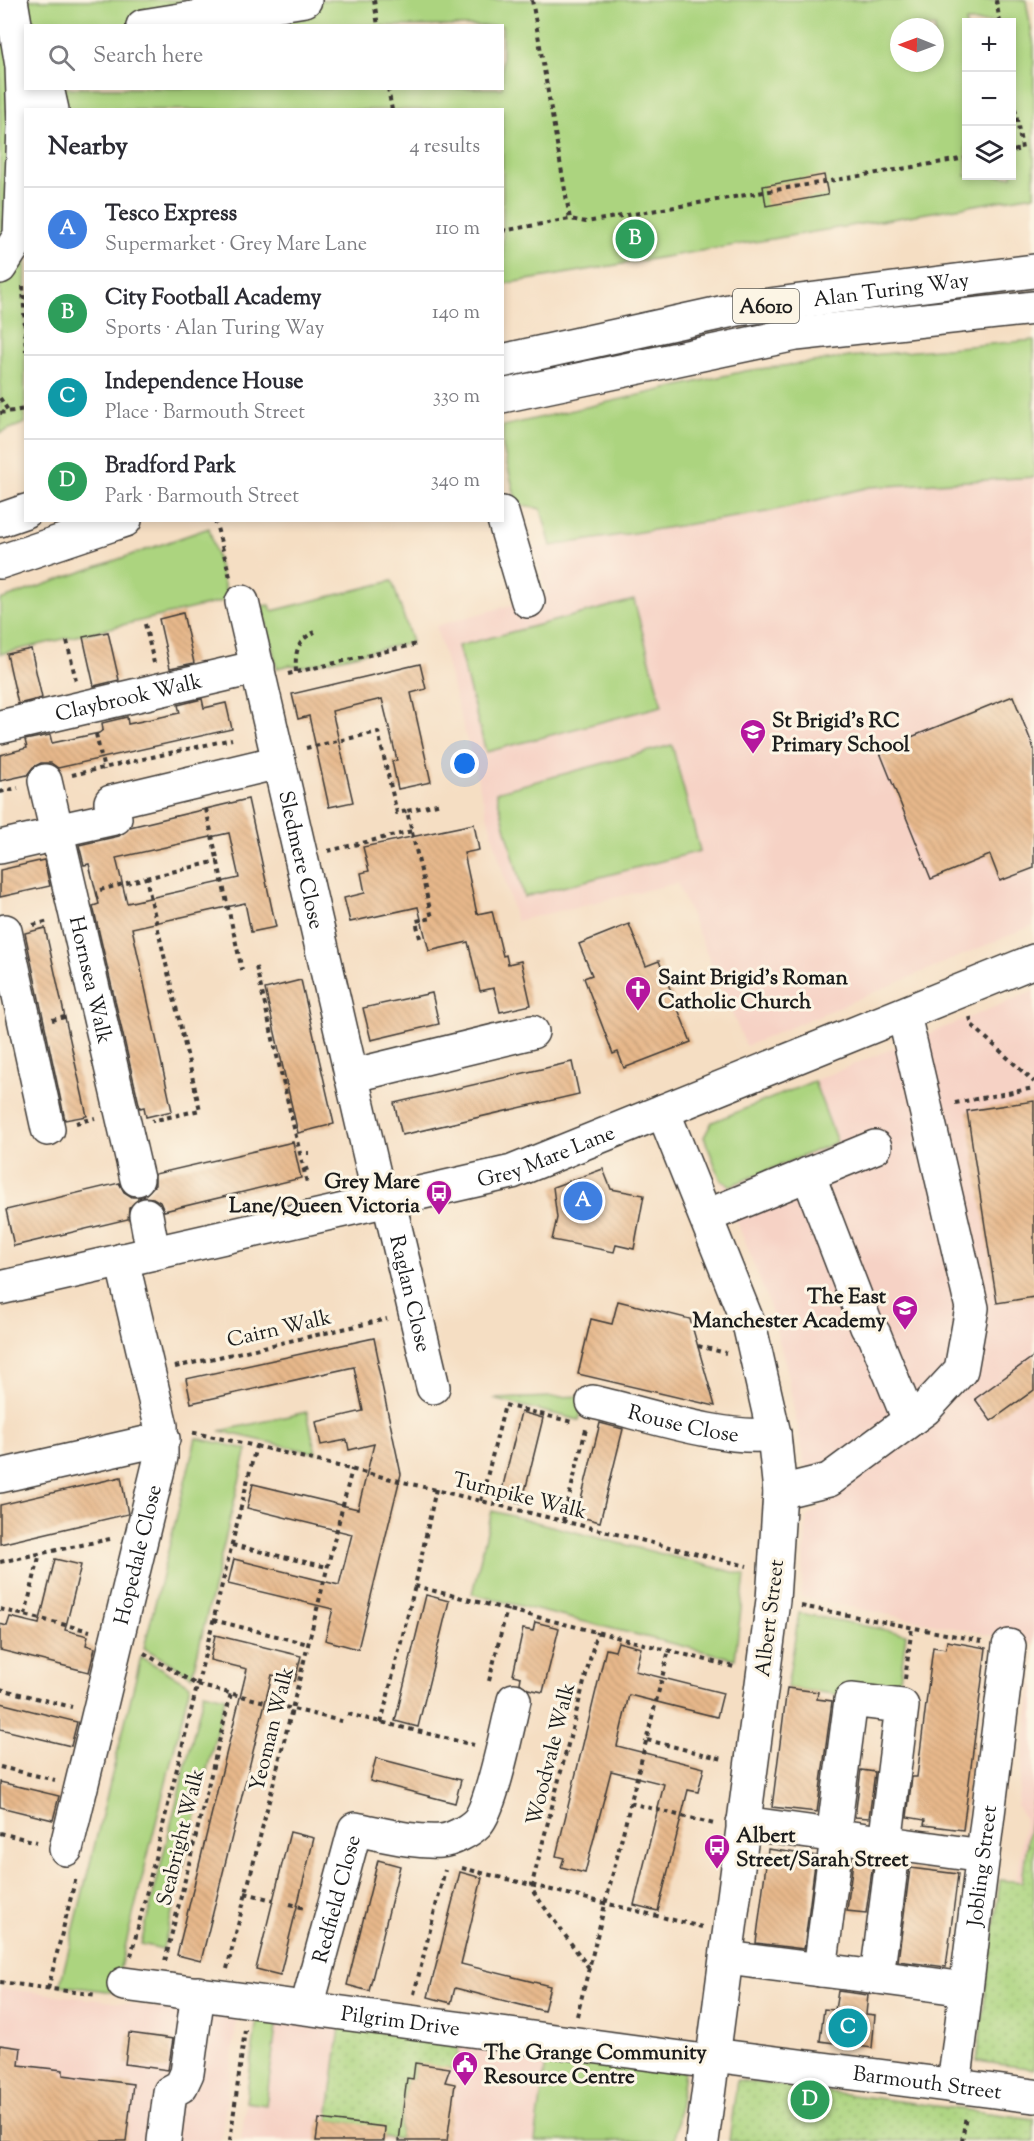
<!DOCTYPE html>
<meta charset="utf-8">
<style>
:root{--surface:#fff;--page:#f7f7f7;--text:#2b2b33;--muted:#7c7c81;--line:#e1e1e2;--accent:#db2777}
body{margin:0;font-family:"Sorts Mill Goudy",serif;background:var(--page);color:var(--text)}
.controls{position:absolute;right:18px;top:18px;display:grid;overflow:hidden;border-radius:0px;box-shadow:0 3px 9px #0003}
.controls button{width:54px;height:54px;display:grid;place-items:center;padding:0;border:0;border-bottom:2px solid var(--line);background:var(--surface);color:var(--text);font:30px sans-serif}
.compass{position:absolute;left:890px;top:18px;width:54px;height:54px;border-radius:50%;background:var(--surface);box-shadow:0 3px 9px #0003;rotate:271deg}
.you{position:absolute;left:465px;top:764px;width:21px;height:21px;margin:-15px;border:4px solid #fff;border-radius:50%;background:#1a73e8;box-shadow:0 0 0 9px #1a73e833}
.badge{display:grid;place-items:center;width:39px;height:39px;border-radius:50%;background:var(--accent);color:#fff;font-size:20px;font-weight:700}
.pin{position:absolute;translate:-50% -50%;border:3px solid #fff;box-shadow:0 2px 6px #0006}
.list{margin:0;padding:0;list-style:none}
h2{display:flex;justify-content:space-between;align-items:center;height:78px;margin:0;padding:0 24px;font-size:26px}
h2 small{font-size:20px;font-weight:400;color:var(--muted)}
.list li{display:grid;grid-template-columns:39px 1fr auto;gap:18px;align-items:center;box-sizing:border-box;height:84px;padding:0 24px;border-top:2px solid var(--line)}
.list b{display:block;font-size:22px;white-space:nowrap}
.list p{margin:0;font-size:20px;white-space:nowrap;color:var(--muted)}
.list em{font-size:20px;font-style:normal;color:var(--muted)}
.icon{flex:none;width:33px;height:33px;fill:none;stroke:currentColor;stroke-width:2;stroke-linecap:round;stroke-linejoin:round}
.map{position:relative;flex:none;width:1034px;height:2141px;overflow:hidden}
.search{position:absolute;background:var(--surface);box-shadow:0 3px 9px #0003;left:24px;top:24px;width:480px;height:66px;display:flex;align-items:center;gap:15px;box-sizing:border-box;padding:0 21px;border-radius:0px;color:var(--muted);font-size:22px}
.panel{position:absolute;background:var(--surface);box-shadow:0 3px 9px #0003;left:24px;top:108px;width:480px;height:414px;border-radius:0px}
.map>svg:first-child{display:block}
.built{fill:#f6d2c5}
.grass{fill:#acd47f;stroke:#64784e;stroke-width:1.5;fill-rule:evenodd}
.park{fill:url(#park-dots);stroke:#64784e;stroke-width:1.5}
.building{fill:url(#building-back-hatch);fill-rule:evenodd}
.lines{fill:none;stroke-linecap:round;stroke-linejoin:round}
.minor-casing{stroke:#3d3935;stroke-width:36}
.highway-casing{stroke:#3d3935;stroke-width:36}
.path{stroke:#3d3935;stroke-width:4;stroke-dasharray:4.5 4.5;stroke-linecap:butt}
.minor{stroke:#fff;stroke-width:33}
.highway{stroke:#fff;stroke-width:33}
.labels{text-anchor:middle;stroke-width:6;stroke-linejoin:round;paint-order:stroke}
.shield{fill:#fcf5e5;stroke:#5f5d58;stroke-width:1.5}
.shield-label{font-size:20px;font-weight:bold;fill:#1c1c1c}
.street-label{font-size:21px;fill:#1c1c1c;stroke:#fcf5e5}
.poi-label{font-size:21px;font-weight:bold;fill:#1c1c1c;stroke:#fcf5e5;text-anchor:start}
</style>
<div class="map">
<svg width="1034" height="2141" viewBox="0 0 1034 2141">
<defs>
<pattern id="park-dots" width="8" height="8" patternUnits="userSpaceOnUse" patternTransform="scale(1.5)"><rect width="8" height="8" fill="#acd47f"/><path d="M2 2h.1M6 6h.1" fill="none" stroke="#93b56d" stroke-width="1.8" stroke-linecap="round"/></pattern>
<pattern id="building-back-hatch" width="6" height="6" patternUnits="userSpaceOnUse" patternTransform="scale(1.5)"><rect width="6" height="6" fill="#e7b88b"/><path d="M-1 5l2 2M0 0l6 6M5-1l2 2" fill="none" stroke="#c69e77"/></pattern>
</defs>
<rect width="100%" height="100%" fill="#fcf5e5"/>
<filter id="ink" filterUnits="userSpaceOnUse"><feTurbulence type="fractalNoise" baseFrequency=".0167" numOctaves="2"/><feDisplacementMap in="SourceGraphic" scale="12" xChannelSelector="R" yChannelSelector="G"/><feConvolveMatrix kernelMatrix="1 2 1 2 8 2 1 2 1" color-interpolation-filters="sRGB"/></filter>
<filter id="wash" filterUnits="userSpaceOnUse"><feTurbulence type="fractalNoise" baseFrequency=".008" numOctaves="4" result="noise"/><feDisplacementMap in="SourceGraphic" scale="24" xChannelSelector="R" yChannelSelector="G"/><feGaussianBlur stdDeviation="1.35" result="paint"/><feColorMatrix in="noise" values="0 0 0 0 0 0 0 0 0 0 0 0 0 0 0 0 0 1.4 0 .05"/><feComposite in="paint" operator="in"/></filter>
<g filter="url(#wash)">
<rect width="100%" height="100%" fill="#f5dec3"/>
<g class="built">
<path d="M1034,477V925L746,1046L677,883L516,921L436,626L547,595L534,549L767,512L870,487Z"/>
<path d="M1034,991V1644L801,1597L807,1517L837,1495L822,1467L806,1473L785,1362L768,1301L704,1137L712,1122Z"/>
<path d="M1034,1673V2069L977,2061L1000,1880L1016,1881L1025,1820L1017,1806Z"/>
<path d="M0,1988L237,2017L221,2141H0Z"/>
<path d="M257,2017L684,2071L675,2141H241Z"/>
</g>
<g class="grass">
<path d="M0,0H1026L1034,46V195L503,284L502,110H26L25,423L0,433ZM966,22H1012V176H966ZM26,26H502V88H26ZM899,27H935V63H899Z"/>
<path d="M1034,340V477L870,487L767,512L551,546L541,509L517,504L503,448V426L745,371L850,357Z"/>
<path d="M209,528L228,600L0,654V600Z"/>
<path d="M392,581L412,642L302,667L290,665L277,668L262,606L270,605L272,611Z"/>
<path d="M634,600L662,706L486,752L458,646Z"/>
<path d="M672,745L700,851L524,897L496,792Z"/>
<path d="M814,1081L837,1142L730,1186L721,1180L704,1137L712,1122Z"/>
<path d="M585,1396L579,1420L493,1399Z"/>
<path d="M307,1412L316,1453L220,1431Z"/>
<path d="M196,1438L247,1449L192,1676L144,1648Z"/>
<path d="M492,1511L745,1575L735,1659L472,1594Z"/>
<path d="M799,1613L906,1634L897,1702L787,1688Z"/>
<path d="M141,1657L190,1685L114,1992L60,1985Z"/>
<path d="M204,1692L225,1697L163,1949L141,1944Z"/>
<path d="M257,2017L277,2019L266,2105L246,2102Z"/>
<path d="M547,2054L684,2071L675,2141H535Z"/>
</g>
<g class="park">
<path d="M1034,1791V2069L977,2061L1000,1880L1022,1882Z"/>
<path d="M340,2027L459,2043L456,2070L415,2064L413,2079H407L399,2139L356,2134V2124L328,2120Z"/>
<path d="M737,2080L1034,2119V2141H729Z"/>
</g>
<g id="blocks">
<g class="building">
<path d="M824,175L828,195L766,206L763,186Z"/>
<path d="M183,613L194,663L170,668L159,619Z"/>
<path d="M108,632L119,680L94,686L83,637Z"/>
<path d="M31,649L42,698L18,704L7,654Z"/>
<path d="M420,664L426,689L411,693L431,782L398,789L392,761L397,760L382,699L332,711L353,802L329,807L309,716L298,719L292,694Z"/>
<path d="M1013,696L1034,749V868L1000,881L990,855L931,879L879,750Z"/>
<path d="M202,699L204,708L226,703L232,729L58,768L51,763H41L33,767L27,775L0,781V755L27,748L25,740L50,735L52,743L99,733L103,730L102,723L127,717L128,724L180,713L178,705Z"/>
<path d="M248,799L276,927L251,932L245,903L132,928L172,1111L146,1117L144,1107L140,1108L93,906L99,904L89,864L84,865L79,845L119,836L130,827ZM229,833L239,878L127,903L116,858Z"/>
<path d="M474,824L479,850L464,853L477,914L492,911L503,956L506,955L508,964L521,961L531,1005L500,1012L494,988L480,991L468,942L429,951L418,907L350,922L344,898L365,893L361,873L369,871L363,847Z"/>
<path d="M44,860L50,886L0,897V870Z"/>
<path d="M629,924L646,966L659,961L691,1042L624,1068L618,1052L613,1054L584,978L592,975L579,944Z"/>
<path d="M45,928L87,1116L65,1120L25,933Z"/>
<path d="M301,980L334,1124L298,1133L265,989Z"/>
<path d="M432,993L439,1024L371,1040L363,1008Z"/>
<path d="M572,1062L579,1094L402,1135L394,1103Z"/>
<path d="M1034,1101V1297L997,1303L967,1111Z"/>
<path d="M293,1142L301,1178L164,1211L160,1202L153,1198L143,1197L155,1185V1174Z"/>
<path d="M603,1169L611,1189L644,1195L634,1249L616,1245L614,1252L552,1240L557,1218L553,1187Z"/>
<path d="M119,1183L124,1192L132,1197H141L129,1208L128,1219L14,1246L6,1210Z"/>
<path d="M618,1301L690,1319L715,1406L578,1374L591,1319L612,1324Z"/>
<path d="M374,1338L379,1362H377L401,1474L358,1649L325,1640L333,1609L228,1584L234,1559L339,1585L352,1534L247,1508L253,1484L358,1509L374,1444L349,1450L347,1440L321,1445L316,1422L363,1411L354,1367L191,1403L186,1379Z"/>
<path d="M1034,1356V1390L991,1421L975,1399Z"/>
<path d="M521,1412L543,1418L522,1503L500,1498Z"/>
<path d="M600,1423L623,1429L600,1522L577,1516Z"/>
<path d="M121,1477L128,1514L0,1544V1505Z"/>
<path d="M55,1559L81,1565L65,1630L88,1636L86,1645L95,1648L89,1672L0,1650V1624L7,1626L10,1617L39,1624Z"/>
<path d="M426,1595L449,1601L418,1727L395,1721Z"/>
<path d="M535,1622L559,1628L543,1692L528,1689L520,1683L521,1677L513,1675L523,1629L533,1631Z"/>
<path d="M215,1635L301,1656L295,1681L272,1675L201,1961L177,1955L247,1669L210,1660Z"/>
<path d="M947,1641L986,1648L963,1830L924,1825L925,1820L907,1817L912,1777H917L933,1647L946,1649Z"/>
<path d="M618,1642L641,1648L635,1671L723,1693L717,1717L629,1695L617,1746L704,1768L698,1792L688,1790L658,1911L634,1905L664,1784L611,1771L585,1873L561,1867L564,1858L556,1856L606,1649L615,1651Z"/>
<path d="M787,1688L818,1692L817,1699L832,1701L817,1812L772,1807Z"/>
<path d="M0,1703L77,1722L71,1746L0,1729Z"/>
<path d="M376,1758L461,1780L455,1803L370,1781Z"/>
<path d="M861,1770L875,1772L869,1818L855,1817Z"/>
<path d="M0,1782L59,1796L53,1820L0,1807Z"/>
<path d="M290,1832L314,1838L280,1975L256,1969Z"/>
<path d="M768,1849L816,1856L804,1949L756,1943Z"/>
<path d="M378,1860L400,1866L369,1991L347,1985Z"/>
<path d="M853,1861L873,1863L866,1913L847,1911Z"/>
<path d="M910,1868L958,1874L946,1967L898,1961Z"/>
<path d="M460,1872L482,1878L461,1964L550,1986L544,2011L455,1988L451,2003L428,1997Z"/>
<path d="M838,1991L868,1995L866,2014L875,2015L872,2048L820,2041L824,2009L835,2010Z"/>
<path d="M129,2033L173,2039L168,2070L125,2064Z"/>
<path d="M0,2045L21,2048L19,2065L63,2070V2075L133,2084L126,2141H0Z"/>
<path d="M415,2063L450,2068L445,2082L455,2084L447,2141H399L407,2078L413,2079Z"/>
<path d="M319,2119L385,2127L384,2141H316Z"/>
</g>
</g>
</g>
<g filter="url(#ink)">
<use href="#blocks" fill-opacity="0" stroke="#3d3935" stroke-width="1.5"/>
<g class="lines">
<g class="minor-casing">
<g id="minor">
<path d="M143,26L305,0"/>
<path d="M47,88L52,110"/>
<path d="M0,267L20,236L24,126L22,66L11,0"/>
<path d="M502,513L528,601"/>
<path d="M242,602L279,762"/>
<path id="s1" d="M0,727L258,667"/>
<path id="s2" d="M45,781L137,1179"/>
<path id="s3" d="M56,831L115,818L111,802L279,762L380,1200"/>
<path d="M0,847L57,834"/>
<path d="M5,931L48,1129"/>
<path d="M351,1076L532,1032"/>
<path d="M663,1111L750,1328L774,1434L780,1492L773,1600L702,2141"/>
<path d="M808,1174L867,1327L874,1334L909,1420"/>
<path id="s4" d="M388,1198L433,1387"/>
<path d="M146,1215L153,1253"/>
<path d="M707,1216L875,1147"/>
<path id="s5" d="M0,1288L512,1172L1034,961"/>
<path id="s6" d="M593,1402C642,1413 727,1442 774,1434"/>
<path d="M0,1476L163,1439"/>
<path d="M780,1492L829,1480L925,1409L961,1370L972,1308L904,1015"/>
<path d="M743,1823L983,1856"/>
<path d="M833,1837L851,1700L902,1706L885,1844"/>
<path id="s7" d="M66,1849L161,1457V1426L122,1260"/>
<path d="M727,1958L877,1977L894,1845"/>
<path d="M820,1970L837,1837"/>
<path d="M877,1977L966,1989"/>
<path id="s8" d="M124,1984L712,2062"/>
<path id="s9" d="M307,2007L355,1829C382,1834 413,1843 441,1841C452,1840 469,1831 477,1823C492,1807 508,1724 514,1700"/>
<path id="s10" d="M713,2055L1034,2096"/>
<path id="s11" d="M954,2086L1009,1646"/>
<path d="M164,2141L170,2092L181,2086L187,2073L198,1993"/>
</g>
</g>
<g class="highway-casing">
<g id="highway">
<path id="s12" d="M502,361L738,309L1034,271"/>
<path d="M502,396L796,334L1034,308"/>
<path d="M0,520L26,511"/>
<path d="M0,562L125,520"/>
</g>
</g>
<g class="path">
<path d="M374,0L378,26"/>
<path d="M532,0L570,219"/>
<path d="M996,0L1000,22"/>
<path d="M388,88L392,110"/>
<path d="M1012,91L1022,149L1012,151"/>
<path d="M502,231L570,219L586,222L966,158"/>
<path d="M23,286L26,351"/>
<path d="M0,398L9,412"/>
<path d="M0,413L26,409"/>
<path d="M215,520L230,577"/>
<path d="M145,624L154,663"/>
<path d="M67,641L76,681"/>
<path d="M296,672C295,654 296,640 315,632"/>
<path d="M288,674L417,644"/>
<path d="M96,734L104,770"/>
<path d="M306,748L378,732L397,813L407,811"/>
<path d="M72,775L232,739"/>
<path d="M0,792L18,788"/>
<path d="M206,809L242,970"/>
<path d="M328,851L412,831"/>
<path d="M146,878L218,861"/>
<path d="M100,890L146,878L200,1110L152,1121"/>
<path d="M33,925L49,921"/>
<path d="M420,938L416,921L432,918L407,811L441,803"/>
<path d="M256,967L307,1183"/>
<path d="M970,1017L972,1025L1034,1082"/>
<path d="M52,1020L69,1016"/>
<path d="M955,1103L1034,1088"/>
<path d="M76,1123L95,1118"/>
<path d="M307,1153H309"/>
<path d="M304,1170L312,1167"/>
<path d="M698,1346L726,1353"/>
<path d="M175,1367L387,1319"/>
<path d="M256,1446L747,1566"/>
<path d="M436,1489L415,1586L734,1667"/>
<path d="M481,1501L505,1405L572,1422"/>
<path d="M563,1521L586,1429"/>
<path d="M232,1545L327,1567"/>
<path d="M0,1562L110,1539"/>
<path d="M801,1606L982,1641"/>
<path d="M0,1609L90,1631"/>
<path d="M25,1615L40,1553"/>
<path d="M213,1620L308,1644"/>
<path d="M144,1653L197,1685L345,1722"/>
<path d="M905,1679L912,1627"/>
<path d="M489,1681L507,1609"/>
<path d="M0,1689L72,1707"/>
<path d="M348,1714L474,1745"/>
<path d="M381,1723L415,1586"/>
<path d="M647,1740L723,1759"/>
<path d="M0,1767L55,1780"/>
<path d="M630,1803L714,1824"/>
<path d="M0,1833L37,1842"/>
<path d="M462,1868L702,1927"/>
<path d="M245,1893L273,1900"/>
<path d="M290,1904L305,1908"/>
<path d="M131,1956L256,1446L190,1432"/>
<path d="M165,1961L231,1693"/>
<path d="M589,1968L534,1893L532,1884L597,1632"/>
<path d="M227,1969L352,1469"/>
<path d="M0,1982L97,1995"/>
<path d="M48,1989L76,1877"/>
<path d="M414,1994L445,1870"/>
<path d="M577,2016L669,1650"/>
<path d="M230,2141L245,2030"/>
<path d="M962,2141L966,2115"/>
</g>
<use href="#minor" class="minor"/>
<use href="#highway" class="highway"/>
</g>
</g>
<defs>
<g id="school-pin" transform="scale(1.35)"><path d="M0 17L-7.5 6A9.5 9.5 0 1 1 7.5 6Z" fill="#b5179e" stroke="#fcf5e5"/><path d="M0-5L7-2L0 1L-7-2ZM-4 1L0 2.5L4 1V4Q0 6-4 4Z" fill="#fff"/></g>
<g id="church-pin" transform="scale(1.35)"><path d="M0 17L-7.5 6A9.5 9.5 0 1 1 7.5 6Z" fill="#b5179e" stroke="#fcf5e5"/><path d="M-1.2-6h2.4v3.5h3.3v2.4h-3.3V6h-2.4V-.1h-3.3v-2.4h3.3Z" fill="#fff"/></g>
<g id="bus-pin" transform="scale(1.35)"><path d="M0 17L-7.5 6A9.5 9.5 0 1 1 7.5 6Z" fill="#b5179e" stroke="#fcf5e5"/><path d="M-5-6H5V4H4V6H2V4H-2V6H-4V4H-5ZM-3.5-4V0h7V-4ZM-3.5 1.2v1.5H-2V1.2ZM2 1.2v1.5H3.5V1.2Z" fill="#fff"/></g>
<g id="civic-pin" transform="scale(1.35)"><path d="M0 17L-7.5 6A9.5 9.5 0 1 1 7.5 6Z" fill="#b5179e" stroke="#fcf5e5"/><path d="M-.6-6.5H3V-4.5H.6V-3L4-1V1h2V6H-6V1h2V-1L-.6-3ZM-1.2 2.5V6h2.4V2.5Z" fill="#fff"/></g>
</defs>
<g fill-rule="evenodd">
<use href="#school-pin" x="753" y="732"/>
<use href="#church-pin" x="638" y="989"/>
<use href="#bus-pin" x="439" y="1193"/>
<use href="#school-pin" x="905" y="1308"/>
<use href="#bus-pin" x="717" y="1847"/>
<use href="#civic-pin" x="465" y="2064"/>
</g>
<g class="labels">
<rect class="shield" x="733" y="289" width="66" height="34" rx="4.5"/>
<g class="shield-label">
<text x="766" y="313">A6010</text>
</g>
<g class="street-label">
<text dy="7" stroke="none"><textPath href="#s12" startOffset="396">Alan Turing Way</textPath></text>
<text dy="7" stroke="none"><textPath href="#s1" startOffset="132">Claybrook Walk</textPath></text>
<text dy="7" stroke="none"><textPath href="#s3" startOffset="350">Sledmere Close</textPath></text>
<text dy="7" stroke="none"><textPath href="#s2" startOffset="204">Hornsea Walk</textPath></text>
<text dy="7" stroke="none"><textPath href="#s5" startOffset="562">Grey Mare Lane</textPath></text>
<text dy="7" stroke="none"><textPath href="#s4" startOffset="98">Raglan Close</textPath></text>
<text transform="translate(279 1328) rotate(-13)" y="7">Cairn Walk</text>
<text dy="7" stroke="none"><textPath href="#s6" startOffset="93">Rouse Close</textPath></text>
<text transform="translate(520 1495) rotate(14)" y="7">Turnpike Walk</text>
<text dy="7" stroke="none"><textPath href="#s7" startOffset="303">Hopedale Close</textPath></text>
<text transform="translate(769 1618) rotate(-83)" y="7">Albert Street</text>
<text transform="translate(271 1729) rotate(-76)" y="7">Yeoman Walk</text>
<text transform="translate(550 1754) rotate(-76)" y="7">Woodvale Walk</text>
<text transform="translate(180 1837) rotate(-76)" y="7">Seabright Walk</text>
<text dy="7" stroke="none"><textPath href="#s11" startOffset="222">Jobling Street</textPath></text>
<text dy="7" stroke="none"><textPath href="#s9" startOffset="112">Redfield Close</textPath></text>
<text dy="7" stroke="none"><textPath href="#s8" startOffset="279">Pilgrim Drive</textPath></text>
<text dy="7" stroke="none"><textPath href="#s10" startOffset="216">Barmouth Street</textPath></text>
</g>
<g class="poi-label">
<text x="772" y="727">St Brigid's RC<tspan x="772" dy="24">Primary School</tspan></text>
<text x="658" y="984">Saint Brigid's Roman<tspan x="658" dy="24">Catholic Church</tspan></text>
<text x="420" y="1188" text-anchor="end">Grey Mare<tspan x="420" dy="24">Lane/Queen Victoria</tspan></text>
<text x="886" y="1303" text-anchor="end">The East<tspan x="886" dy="24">Manchester Academy</tspan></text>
<text x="736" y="1842">Albert<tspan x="736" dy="24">Street/Sarah Street</tspan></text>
<text x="484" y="2059">The Grange Community<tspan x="484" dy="24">Resource Centre</tspan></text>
</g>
</g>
</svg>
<div class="controls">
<button>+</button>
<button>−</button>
<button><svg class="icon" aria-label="layers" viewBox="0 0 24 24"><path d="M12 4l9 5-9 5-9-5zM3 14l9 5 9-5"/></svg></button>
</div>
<svg class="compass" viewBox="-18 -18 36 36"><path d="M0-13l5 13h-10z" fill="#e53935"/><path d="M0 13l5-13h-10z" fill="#7c7c81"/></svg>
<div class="you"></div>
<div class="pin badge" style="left:583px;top:1201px;background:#3f7fe0">A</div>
<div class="pin badge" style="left:635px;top:239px;background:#2e9e5b">B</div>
<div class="pin badge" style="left:848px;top:2028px;background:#0f9aa8">C</div>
<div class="pin badge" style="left:810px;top:2100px;background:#2e9e5b">D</div>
<div class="search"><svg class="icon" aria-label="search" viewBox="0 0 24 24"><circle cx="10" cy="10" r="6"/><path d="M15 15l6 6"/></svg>Search here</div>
<section class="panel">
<h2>Nearby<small>4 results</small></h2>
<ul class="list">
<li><span class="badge" style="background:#3f7fe0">A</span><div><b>Tesco Express</b><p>Supermarket · Grey Mare Lane</p></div><em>110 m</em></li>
<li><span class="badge" style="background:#2e9e5b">B</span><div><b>City Football Academy</b><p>Sports · Alan Turing Way</p></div><em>140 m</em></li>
<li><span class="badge" style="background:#0f9aa8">C</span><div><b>Independence House</b><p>Place · Barmouth Street</p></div><em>330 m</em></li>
<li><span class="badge" style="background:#2e9e5b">D</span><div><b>Bradford Park</b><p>Park · Barmouth Street</p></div><em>340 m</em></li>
</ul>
</section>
</div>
